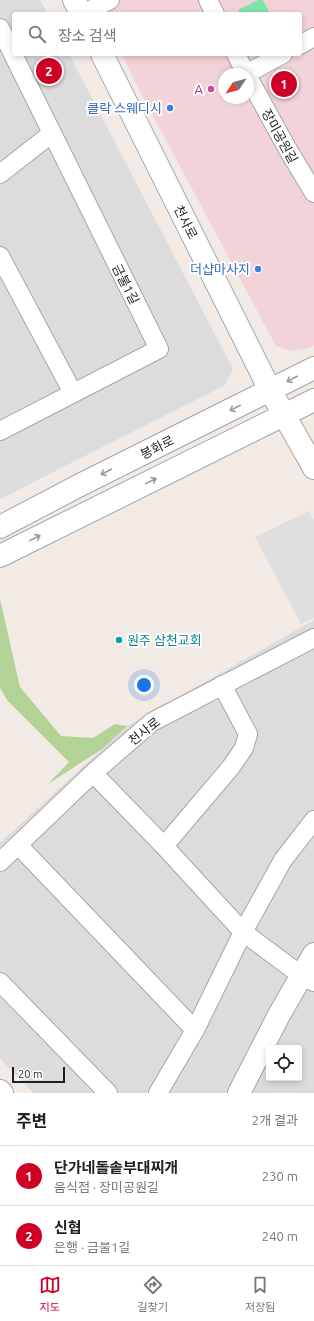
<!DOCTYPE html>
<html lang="ko">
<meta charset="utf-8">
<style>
:root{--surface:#fff;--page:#f2f2f2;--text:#222;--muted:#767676;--line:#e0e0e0;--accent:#ce0026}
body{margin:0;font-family:Ubuntu,"Noto Sans KR",sans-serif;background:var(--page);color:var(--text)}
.controls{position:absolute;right:12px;bottom:12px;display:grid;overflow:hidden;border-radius:4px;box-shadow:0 2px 6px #0003}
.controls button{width:36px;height:36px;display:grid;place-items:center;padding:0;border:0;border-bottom:1px solid var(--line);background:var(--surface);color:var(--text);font:20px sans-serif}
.compass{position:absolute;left:218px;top:68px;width:36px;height:36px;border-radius:50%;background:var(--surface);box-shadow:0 2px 6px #0003;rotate:235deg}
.scale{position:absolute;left:12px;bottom:10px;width:53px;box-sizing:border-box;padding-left:4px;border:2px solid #1f1f1f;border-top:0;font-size:11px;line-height:14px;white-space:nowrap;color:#1f1f1f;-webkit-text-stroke:3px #fff;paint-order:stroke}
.you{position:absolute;left:144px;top:685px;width:14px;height:14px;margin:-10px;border:3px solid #fff;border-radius:50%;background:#1a73e8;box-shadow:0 0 0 6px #1a73e833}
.badge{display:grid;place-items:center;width:26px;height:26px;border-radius:50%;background:var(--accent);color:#fff;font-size:13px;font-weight:700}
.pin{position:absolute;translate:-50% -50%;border:2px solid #fff;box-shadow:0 1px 4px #0006}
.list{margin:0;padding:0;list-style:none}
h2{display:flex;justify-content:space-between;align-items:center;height:52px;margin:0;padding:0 16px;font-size:17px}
h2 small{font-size:13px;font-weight:400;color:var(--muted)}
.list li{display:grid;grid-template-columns:26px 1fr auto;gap:12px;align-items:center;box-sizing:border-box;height:60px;padding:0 16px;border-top:1px solid var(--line)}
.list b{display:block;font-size:15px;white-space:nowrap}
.list p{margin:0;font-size:13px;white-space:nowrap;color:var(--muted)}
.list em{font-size:13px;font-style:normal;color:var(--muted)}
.icon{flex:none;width:22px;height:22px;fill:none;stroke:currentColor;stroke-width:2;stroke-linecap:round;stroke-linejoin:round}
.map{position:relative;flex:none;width:314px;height:1093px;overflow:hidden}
.search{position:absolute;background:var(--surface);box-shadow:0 2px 6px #0003;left:12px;right:12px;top:12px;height:44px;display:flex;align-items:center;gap:10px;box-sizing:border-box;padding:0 14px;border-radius:4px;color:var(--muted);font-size:15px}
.sheet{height:172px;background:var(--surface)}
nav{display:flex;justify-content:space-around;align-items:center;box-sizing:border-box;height:56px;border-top:1px solid var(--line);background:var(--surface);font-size:11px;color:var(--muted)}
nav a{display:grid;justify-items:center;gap:2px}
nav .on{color:var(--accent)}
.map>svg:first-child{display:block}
.residential{fill:#dddcdc;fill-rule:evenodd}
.commercial{fill:#f2d3d7;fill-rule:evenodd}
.forest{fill:#b3d396}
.pitch{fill:#7de5aa}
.parking{fill:#dfdfdf}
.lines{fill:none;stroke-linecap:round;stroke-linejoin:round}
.minor-casing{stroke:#a6a6a6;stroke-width:20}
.tertiary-casing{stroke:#a6a6a6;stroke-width:24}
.minor{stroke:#fff;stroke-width:18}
.tertiary{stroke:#fff;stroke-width:22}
.oneway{stroke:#9a9a9a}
.hotel-dot{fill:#d1479c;stroke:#fff;stroke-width:1.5}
.shop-dot{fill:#3f7fe0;stroke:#fff;stroke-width:1.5}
.culture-dot{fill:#0f9aa8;stroke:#fff;stroke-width:1.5}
.labels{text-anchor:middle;stroke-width:4;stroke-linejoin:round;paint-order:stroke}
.hotel-label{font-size:13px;fill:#b23c85;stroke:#fff;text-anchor:end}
.shop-label{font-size:13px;fill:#366cbe;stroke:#fff;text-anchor:end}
.street-label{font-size:13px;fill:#1f1f1f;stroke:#fff}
.culture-label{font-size:13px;fill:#0d838f;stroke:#fff;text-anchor:start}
</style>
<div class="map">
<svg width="314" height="1093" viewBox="0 0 314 1093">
<rect width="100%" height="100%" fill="#f1eae5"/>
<g class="residential">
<path d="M0,0H40L48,14H14V54H69L233,369L225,385L0,499Z"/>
<path d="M314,620V1093H33L0,1058V843L127,726ZM269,1048H299V1078H269Z"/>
</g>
<path class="commercial" d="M95,0H314V345L309,348L291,351L276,346L136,84L122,54H300V14H102ZM224,74H248V98H224Z"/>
<path class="forest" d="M0,599L20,687L61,736L93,738L115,724L127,726L102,749L48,784L69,762L7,700L0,688Z"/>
<path class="pitch" d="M258,0H263L270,14H240L238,10Z"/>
<path class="parking" d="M309,511L314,520V618L301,624L255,537Z"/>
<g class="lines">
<g class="minor-casing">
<g id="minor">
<path d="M208,0L215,14"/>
<path d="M83,14L110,0"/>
<path d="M0,28L159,349L0,431"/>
<path d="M300,45L314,37"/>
<path d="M236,54L246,74L283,54"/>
<path d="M248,77L287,148L314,193"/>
<path d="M0,174L51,134"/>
<path d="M0,256L73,393"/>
<path d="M93,773L164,846L243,932L302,976L314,982"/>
<path d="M18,845L195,1030"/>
<path d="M164,846L231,767L244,748L248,734L222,685"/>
<path d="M0,862L93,773L152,722L314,638"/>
<path d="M0,982L108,1093"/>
<path d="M158,1093L195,1030L243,932L283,860L314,820"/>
</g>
</g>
<g class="tertiary-casing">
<g id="tertiary">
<path d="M74,0L82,14"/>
<path d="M102,54L270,390L314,468"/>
<path d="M0,527L82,484L314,368"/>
<path d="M0,556L314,400"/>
<path d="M0,1091L2,1093"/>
<path d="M239,1093L279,1015L314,954"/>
</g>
</g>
<use href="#minor" class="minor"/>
<use href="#tertiary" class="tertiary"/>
</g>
<defs><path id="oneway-shaft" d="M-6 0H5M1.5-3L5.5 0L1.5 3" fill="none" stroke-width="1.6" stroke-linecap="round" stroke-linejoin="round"/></defs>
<g class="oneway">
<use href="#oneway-shaft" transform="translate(292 379) rotate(153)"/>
<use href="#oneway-shaft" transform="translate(235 408) rotate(153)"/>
<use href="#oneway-shaft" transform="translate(106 472) rotate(153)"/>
<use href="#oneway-shaft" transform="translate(151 481) rotate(-26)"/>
<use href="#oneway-shaft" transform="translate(35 538) rotate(-26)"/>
</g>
<circle class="hotel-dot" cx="211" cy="89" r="4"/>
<g class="shop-dot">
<circle cx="170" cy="108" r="4"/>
<circle cx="258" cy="269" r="4"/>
</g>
<circle class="culture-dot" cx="119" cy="640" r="4"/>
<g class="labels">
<g class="hotel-label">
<text x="203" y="94">A</text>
</g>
<g class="shop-label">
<text x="162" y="113">클락 스웨디시</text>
<text x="250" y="274">더샵마사지</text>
</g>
<g class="street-label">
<text transform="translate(280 136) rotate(61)" y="5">장미공원길</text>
<text transform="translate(186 222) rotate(63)" y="5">천사로</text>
<text transform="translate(126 284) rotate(63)" y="5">금불1길</text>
<text transform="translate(157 447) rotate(-27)" y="5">봉화로</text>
<text transform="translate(144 731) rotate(-38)" y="5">천사로</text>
</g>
<g class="culture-label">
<text x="127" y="645">원주 삼천교회</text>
</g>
</g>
</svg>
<div class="controls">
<button><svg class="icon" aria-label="locate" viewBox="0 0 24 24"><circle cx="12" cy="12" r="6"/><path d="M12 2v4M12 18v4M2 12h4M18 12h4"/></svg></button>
</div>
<svg class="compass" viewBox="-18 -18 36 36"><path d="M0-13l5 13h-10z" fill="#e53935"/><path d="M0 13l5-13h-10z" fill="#767676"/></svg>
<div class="scale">20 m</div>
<div class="you"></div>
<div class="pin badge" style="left:284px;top:84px">1</div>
<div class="pin badge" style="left:49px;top:71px">2</div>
<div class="search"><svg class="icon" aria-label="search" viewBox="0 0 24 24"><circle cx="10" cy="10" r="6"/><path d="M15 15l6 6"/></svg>장소 검색</div>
</div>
<section class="sheet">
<h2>주변<small>2개 결과</small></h2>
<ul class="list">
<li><span class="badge">1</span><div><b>단가네돌솥부대찌개</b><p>음식점 · 장미공원길</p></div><em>230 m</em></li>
<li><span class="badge">2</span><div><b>신협</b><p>은행 · 금불1길</p></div><em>240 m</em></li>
</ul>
</section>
<nav>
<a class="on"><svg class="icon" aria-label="map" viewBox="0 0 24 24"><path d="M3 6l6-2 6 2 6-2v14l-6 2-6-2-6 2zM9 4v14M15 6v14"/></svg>지도</a>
<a><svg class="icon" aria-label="directions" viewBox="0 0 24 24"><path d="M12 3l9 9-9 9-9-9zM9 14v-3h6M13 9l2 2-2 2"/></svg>길찾기</a>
<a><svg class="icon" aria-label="saved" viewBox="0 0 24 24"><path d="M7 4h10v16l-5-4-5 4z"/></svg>저장됨</a>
</nav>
